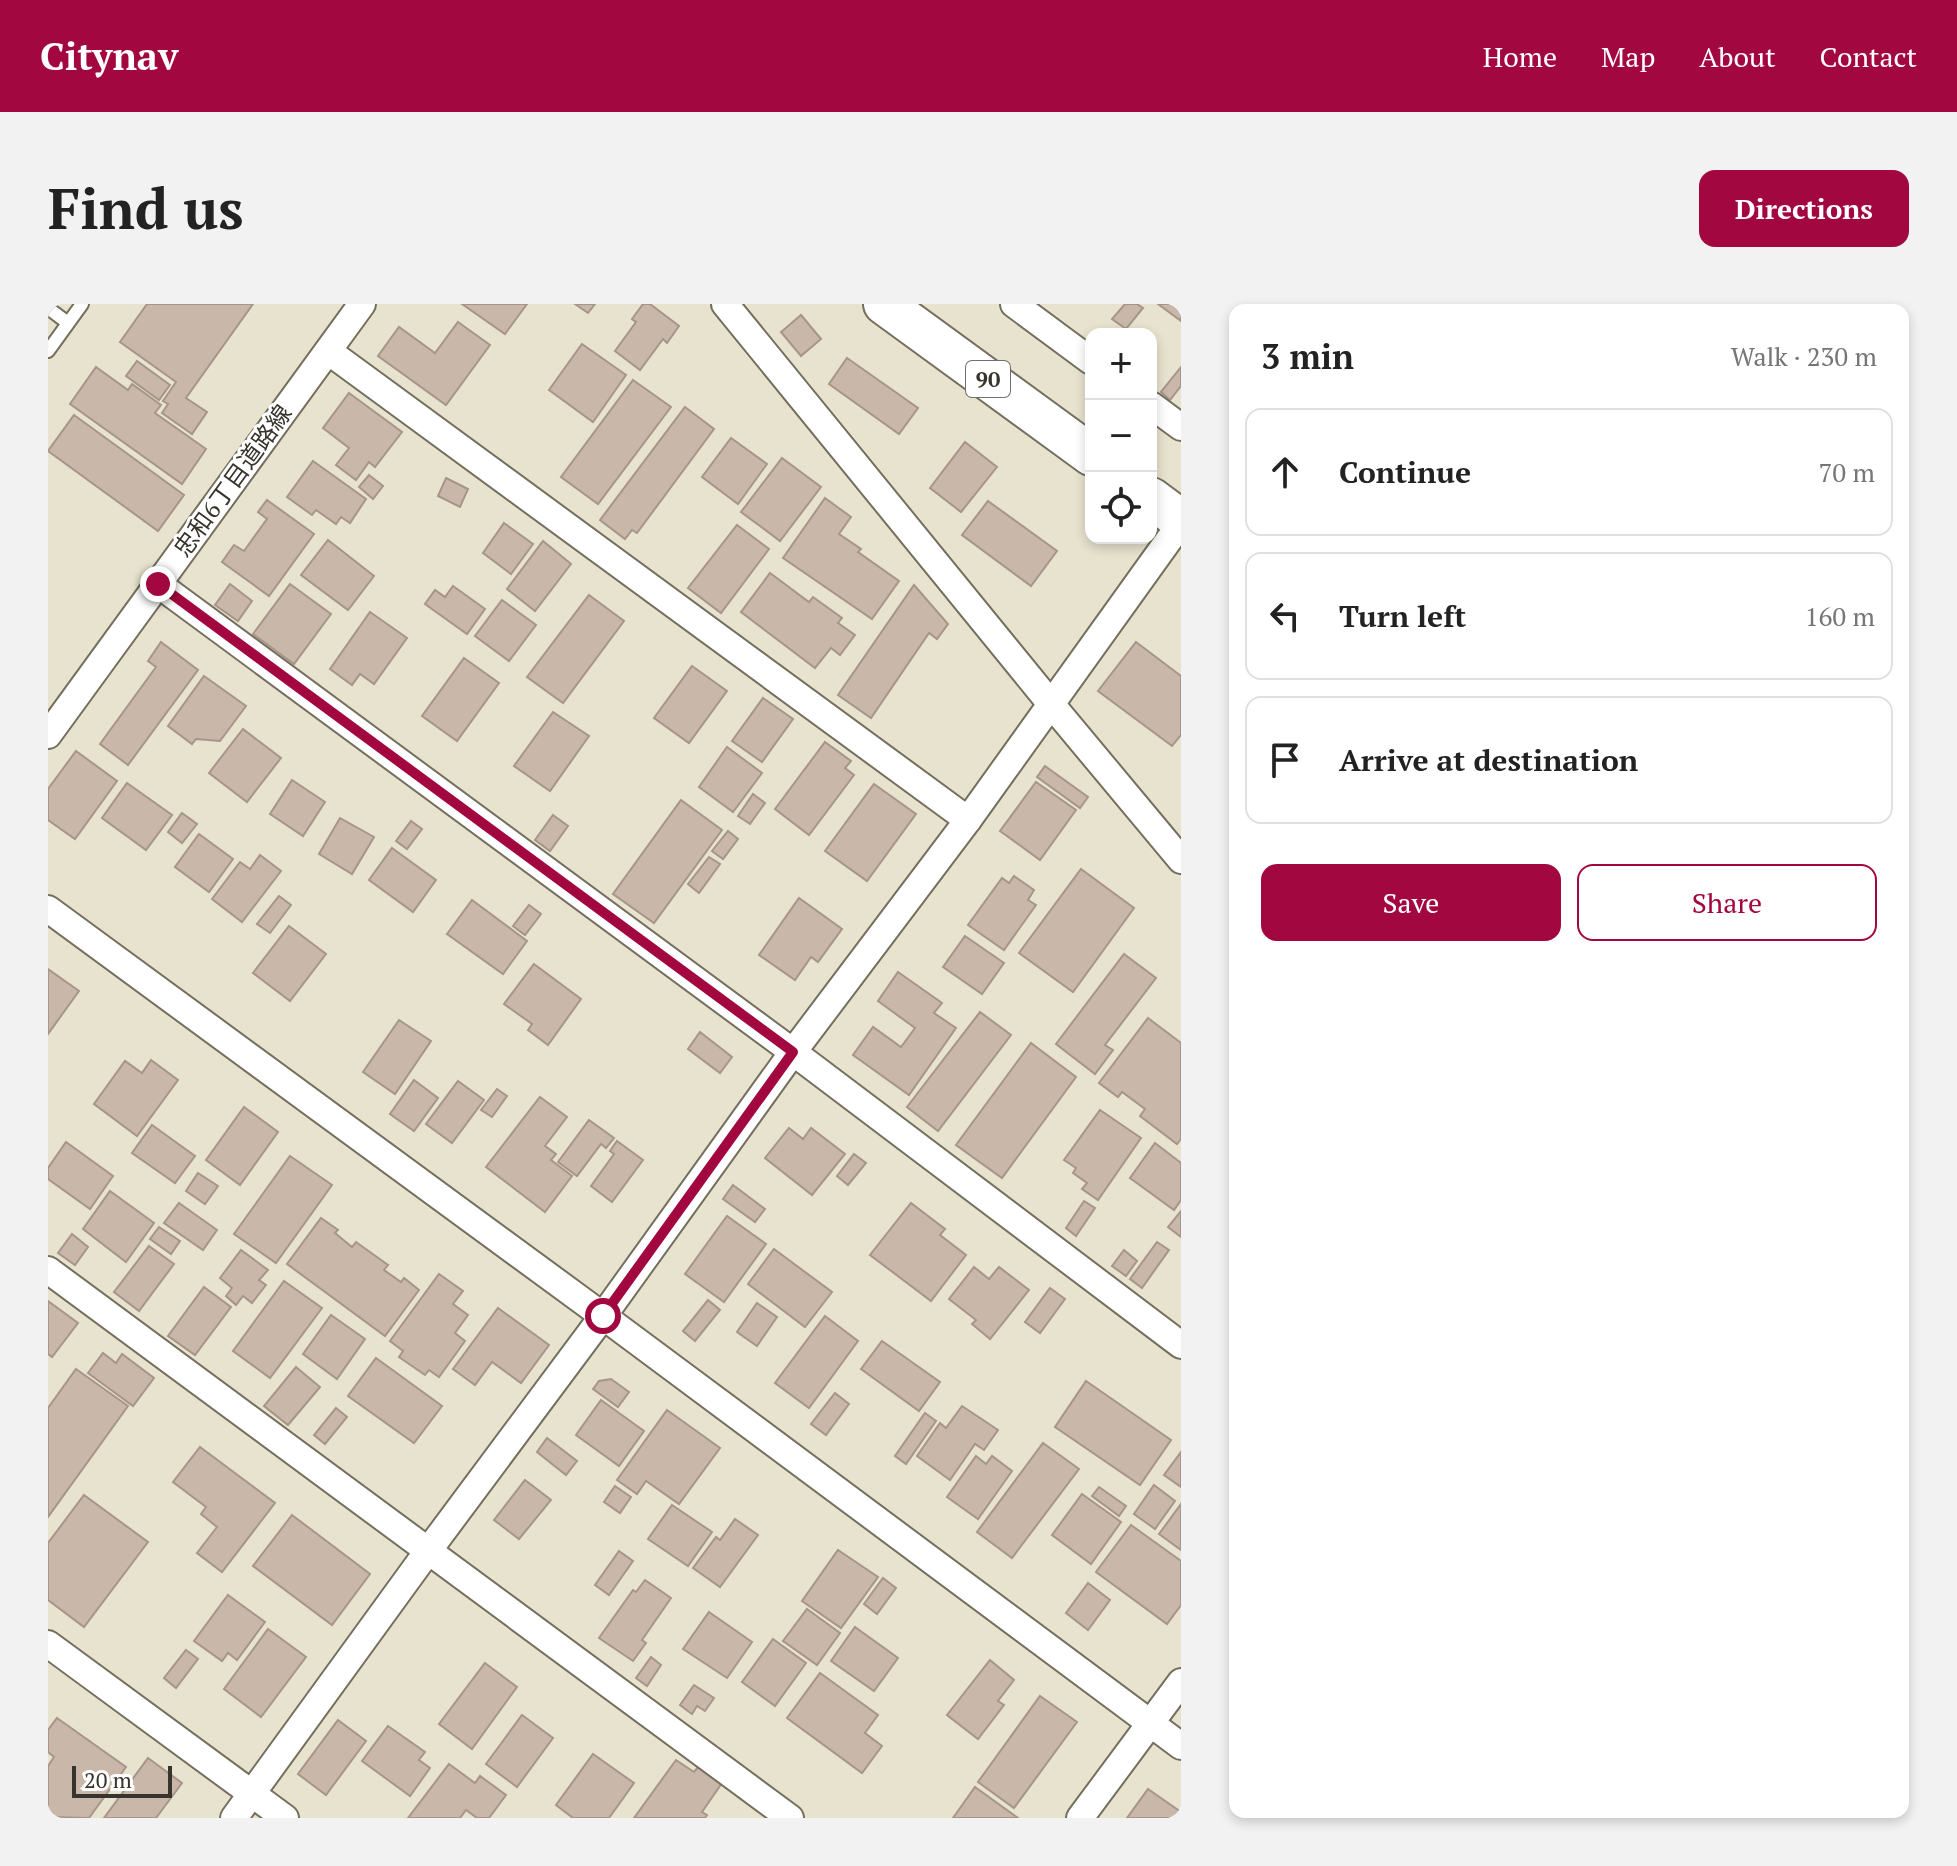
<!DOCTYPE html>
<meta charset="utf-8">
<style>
:root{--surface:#fff;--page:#f2f2f2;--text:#222;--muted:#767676;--line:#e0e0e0;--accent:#a3073f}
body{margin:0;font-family:"PT Serif","Noto Sans JP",serif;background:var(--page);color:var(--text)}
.controls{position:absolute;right:24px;top:24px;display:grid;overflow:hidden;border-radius:16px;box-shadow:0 4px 12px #0003}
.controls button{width:72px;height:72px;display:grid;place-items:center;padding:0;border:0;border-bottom:2px solid var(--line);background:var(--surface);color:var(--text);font:40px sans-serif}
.scale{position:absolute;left:24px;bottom:20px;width:100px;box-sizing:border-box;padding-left:8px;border:4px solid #36342c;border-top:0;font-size:22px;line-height:28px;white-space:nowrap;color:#36342c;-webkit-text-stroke:6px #fff;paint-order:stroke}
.stop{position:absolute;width:24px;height:24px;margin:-18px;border:6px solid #a3073f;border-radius:50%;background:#fff}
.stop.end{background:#a3073f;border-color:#fff;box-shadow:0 2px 8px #0008}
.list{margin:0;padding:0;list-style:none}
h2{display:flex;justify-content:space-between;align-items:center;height:104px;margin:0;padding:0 32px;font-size:34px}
h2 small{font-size:26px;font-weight:400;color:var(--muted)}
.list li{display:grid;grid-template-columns:52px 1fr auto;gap:24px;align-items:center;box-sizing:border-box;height:128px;margin:0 16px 16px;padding:0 16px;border:2px solid var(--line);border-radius:16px}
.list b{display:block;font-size:30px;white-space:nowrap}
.list em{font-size:26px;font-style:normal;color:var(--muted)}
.actions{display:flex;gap:16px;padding:24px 32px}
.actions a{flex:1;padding:18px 0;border:2px solid var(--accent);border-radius:16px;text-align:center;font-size:28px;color:var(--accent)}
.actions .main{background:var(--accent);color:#fff}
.icon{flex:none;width:44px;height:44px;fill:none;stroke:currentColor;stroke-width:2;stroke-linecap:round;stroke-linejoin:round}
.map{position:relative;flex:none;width:1133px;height:1514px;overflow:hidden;border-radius:16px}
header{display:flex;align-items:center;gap:48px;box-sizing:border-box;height:112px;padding:0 40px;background:var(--accent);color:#fff}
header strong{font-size:38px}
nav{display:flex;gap:44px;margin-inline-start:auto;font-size:28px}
.intro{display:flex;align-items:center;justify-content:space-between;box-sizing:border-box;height:192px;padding:0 48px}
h1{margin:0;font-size:56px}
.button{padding:20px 36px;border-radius:16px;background:var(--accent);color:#fff;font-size:28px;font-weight:700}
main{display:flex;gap:48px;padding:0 48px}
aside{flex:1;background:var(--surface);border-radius:16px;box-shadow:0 4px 12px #0003}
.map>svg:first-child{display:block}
.building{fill:#c9b8aa;stroke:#a69588;stroke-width:2}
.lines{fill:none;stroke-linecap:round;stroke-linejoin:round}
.lane-casing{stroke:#746f5d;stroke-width:16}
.street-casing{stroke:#746f5d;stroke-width:30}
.primary-casing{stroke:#746f5d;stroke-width:44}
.lane{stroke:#fff;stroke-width:12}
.street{stroke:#fff;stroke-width:26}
.primary{stroke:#fff;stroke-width:40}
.route{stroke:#a3073f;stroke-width:10}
.labels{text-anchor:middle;stroke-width:6;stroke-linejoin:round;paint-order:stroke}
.shield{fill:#fff;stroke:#72716b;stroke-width:2}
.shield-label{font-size:22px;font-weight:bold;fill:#36342c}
.street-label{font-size:24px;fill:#36342c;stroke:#fff}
</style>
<header>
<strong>Citynav</strong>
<nav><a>Home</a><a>Map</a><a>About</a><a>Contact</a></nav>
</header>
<div class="intro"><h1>Find us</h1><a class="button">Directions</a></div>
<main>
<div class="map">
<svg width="1133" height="1514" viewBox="0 0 1133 1514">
<rect width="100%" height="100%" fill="#e8e3cf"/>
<g class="building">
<path d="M99,0H205L138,94L159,108L144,130L114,109L120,100L115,97L128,78L72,38Z"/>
<path d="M414,0H479L457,30Z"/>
<path d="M527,0H547L540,9Z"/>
<path d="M595,0H602L631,22L619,39L615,35L592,66L567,47L588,18L584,15Z"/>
<path d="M1077,0H1089L1095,4L1078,25L1064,15Z"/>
<path d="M1110,0H1133V17Z"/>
<path d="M753,11L773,35L753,52L733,28Z"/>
<path d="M410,18L442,41L398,101L330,52L351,23L387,49Z"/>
<path d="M534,40L578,71L545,118L501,86Z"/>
<path d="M799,54L870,104L851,130L781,80Z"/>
<path d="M89,57L122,81L111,96L78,72Z"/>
<path d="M48,63L80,86L84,80L113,101L107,109L158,145L134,180L22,100Z"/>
<path d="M1133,63V82L1122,96L1113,88Z"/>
<path d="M585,76L623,103L550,200L513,173Z"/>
<path d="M301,89L354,128L327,163L321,158L308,176L288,161L301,144L275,124Z"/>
<path d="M637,103L666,125L589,229L584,226L577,235L552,216Z"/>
<path d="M26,111L136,191L110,227L0,147Z"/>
<path d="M683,134L719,160L690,200L654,173Z"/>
<path d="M917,138L949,163L913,208L882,184Z"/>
<path d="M734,154L773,183L732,237L693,208Z"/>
<path d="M265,157L318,195L302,219L293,213L288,220L268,206L264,211L239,193Z"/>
<path d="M321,171L335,182L325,195L311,183Z"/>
<path d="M398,174L420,185L412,203L390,192Z"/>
<path d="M777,194L803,213L791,230L813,245L810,248L851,277L824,315L735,254Z"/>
<path d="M219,196L266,230L221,292L174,258L186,241L196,247L219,215L210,208Z"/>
<path d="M940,197L1009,247L983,282L914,231Z"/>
<path d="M456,219L485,240L463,270L435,249Z"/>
<path d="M689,221L721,245L673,309L640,284Z"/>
<path d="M280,236L326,272L300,306L253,271Z"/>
<path d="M495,237L523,260L487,307L459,285Z"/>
<path d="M722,269L761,298L765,293L794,314L790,319L807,331L792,351L783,344L767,364L693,308Z"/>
<path d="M182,280L204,297L190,317L167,301Z"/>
<path d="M242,280L283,310L246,360L205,330Z"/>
<path d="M866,281L900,320L889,335L881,329L823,414L790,391Z"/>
<path d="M405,282L437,305L419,330L377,300L387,286L397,293Z"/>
<path d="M541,291L576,317L515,399L479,373Z"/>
<path d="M454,296L488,321L461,357L427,332Z"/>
<path d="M322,308L359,334L326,380L312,370L304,381L282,365Z"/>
<path d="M113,338L150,366L80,461L52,440L108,363L100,357Z"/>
<path d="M1088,338L1133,372V431L1124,442L1050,387Z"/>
<path d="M416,354L451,379L409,437L374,412Z"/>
<path d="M644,362L679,387L641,439L606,414Z"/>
<path d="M156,372L198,402L172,437L148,435L144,440L120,422Z"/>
<path d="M715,394L745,415L714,458L684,437Z"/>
<path d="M505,408L541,432L502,487L466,462Z"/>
<path d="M195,425L233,454L199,498L161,469Z"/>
<path d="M777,438L803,457L797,464L806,471L761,531L727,505Z"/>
<path d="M679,443L714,469L685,508L651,483Z"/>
<path d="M28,447L69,477L27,535L0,516V485Z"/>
<path d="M997,462L1040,493L1032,504L989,473Z"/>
<path d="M244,476L277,498L255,532L222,510Z"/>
<path d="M988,478L1028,506L992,556L952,527Z"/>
<path d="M79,479L124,511L98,546L54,514Z"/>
<path d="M826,480L868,510L819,577L777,547Z"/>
<path d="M705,490L717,499L702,520L690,512Z"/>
<path d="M633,496L674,526L606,619L565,590Z"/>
<path d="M134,509L149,520L134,539L120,528Z"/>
<path d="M505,511L520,522L502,547L487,536Z"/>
<path d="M292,514L326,533L304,570L271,550Z"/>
<path d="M363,517L374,525L359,545L348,537Z"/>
<path d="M680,527L690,535L675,555L664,547Z"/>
<path d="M151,530L185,555L161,588L127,563Z"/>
<path d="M344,544L388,576L365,608L321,576Z"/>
<path d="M212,551L233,567L194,618L164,595L192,558L202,565Z"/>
<path d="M661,553L672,560L651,589L640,580Z"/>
<path d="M1033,565L1086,604L1025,688L971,649Z"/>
<path d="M966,572L986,586L980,596L988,601L956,646L920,621L954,574L961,579Z"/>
<path d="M231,592L243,601L222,629L209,620Z"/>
<path d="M751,594L794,625L770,658L763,653L747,676L711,651Z"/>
<path d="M424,596L479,637L455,670L399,630Z"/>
<path d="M481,601L493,610L477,631L465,622Z"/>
<path d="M241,622L278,650L242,697L205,669Z"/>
<path d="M917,632L956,659L934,690L895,663Z"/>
<path d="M1076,650L1108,674L1057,741L1065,746L1047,770L1008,740Z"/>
<path d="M486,660L533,695L500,741L480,726L484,720L456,700Z"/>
<path d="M0,665L31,687L0,730Z"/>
<path d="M850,668L894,699L886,709L908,724L861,791L805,751L825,723L853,743L867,724L830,697Z"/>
<path d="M932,708L963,731L890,827L859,803Z"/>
<path d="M1100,714L1133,739V835L1129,840L1092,812L1097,805L1074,788L1070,793L1051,779Z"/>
<path d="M351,716L383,737L347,790L315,768Z"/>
<path d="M652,728L684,753L672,769L640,745Z"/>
<path d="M983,739L1028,773L954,874L908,841Z"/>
<path d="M103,756L130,776L89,832L46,800L77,757L94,769Z"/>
<path d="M366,776L390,794L366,827L342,810Z"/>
<path d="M410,777L436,796L404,839L378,820Z"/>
<path d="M449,785L459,792L444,813L433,806Z"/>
<path d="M492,793L519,813L497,842L508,850L503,856L524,872L497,908L438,863Z"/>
<path d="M196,803L230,828L192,881L158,856Z"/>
<path d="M1052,806L1093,834L1050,896L1034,885L1039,879L1025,869L1028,864L1016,856Z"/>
<path d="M541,816L566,834L558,844L553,840L529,872L510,858Z"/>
<path d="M104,821L147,852L127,879L84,849Z"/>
<path d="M741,824L755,835L763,824L797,850L764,891L717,854Z"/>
<path d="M569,837L595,856L564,898L543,882L566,850L562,847Z"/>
<path d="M18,838L65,872L42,905L0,875V864Z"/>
<path d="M1107,839L1133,859V896L1126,906L1082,874Z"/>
<path d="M806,850L818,859L800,881L789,872Z"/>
<path d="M242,852L284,881L228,959L186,930Z"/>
<path d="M150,869L170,882L157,900L138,887Z"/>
<path d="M685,881L717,905L707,918L675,895Z"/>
<path d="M62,887L106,919L78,958L35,925Z"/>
<path d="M1036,897L1047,904L1028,932L1018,924Z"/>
<path d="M131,899L169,926L155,946L116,919Z"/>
<path d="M863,899L897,925L892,931L918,951L883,997L822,951Z"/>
<path d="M1133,907V933L1120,923Z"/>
<path d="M679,912L718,940L676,998L637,970Z"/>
<path d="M273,914L290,926L287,929L304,943L308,938L340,961L336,966L353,978L356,974L371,986L337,1032L239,960Z"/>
<path d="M111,923L132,937L123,950L102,935Z"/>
<path d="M24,930L40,943L27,961L10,949Z"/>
<path d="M1109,938L1121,946L1094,984L1082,975Z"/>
<path d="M101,942L126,960L91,1007L66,988Z"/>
<path d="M726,945L784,988L757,1023L700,980Z"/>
<path d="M193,946L220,966L211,976L218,981L204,999L195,992L188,1001L178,992L184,984L172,974Z"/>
<path d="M1076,946L1089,957L1078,972L1064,962Z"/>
<path d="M926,963L941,975L951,963L981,986L942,1035L924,1020L928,1016L901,995Z"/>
<path d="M391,970L415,987L405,1000L420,1011L407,1029L417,1037L391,1073L381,1066L377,1071L351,1053L355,1047L342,1037Z"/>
<path d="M236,977L274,1004L222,1074L185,1047Z"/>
<path d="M156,983L183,1003L147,1051L120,1032Z"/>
<path d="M1002,984L1017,995L992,1029L977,1018Z"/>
<path d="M660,996L672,1006L647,1037L635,1027Z"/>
<path d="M0,997L30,1019L4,1053L0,1050Z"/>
<path d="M709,999L729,1013L709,1042L689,1028Z"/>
<path d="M450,1004L501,1041L473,1079L444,1058L427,1081L405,1065Z"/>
<path d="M283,1011L317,1035L289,1075L255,1050Z"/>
<path d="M777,1012L810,1037L761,1104L727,1079Z"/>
<path d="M834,1037L892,1078L871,1107L813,1065Z"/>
<path d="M55,1049L68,1059L74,1050L106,1074L85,1102L40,1069Z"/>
<path d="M328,1054L394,1102L366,1139L300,1092Z"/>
<path d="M248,1063L272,1083L240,1121L216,1102Z"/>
<path d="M28,1065L80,1102L0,1213V1104Z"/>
<path d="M563,1075L581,1088L570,1103L545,1085L551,1077Z"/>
<path d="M1038,1077L1123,1136L1092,1181L1007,1123Z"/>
<path d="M787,1089L801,1100L778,1131L763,1120Z"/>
<path d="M553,1096L596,1127L571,1162L528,1131Z"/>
<path d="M914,1102L950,1126L936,1146L927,1140L902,1176L869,1152L892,1119L898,1124Z"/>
<path d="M288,1104L299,1113L277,1140L266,1131Z"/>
<path d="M619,1106L672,1144L631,1200L598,1177L589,1190L569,1176Z"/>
<path d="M877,1109L888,1117L858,1160L847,1152Z"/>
<path d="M499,1134L529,1157L518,1171L489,1148Z"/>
<path d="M995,1139L1031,1165L964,1254L929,1228Z"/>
<path d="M152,1143L227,1199L174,1268L149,1249L169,1223L153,1210L158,1203L125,1178Z"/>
<path d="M1133,1148V1183L1116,1171Z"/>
<path d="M928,1152L938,1160L944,1152L964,1167L930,1215L899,1193Z"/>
<path d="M477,1176L503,1196L471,1235L446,1216Z"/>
<path d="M1106,1181L1127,1197L1107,1225L1086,1210Z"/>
<path d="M567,1182L583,1193L572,1209L556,1198Z"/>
<path d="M1051,1183L1078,1202L1071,1212L1044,1192Z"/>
<path d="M1034,1190L1073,1218L1043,1260L1004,1231Z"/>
<path d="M36,1191L100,1238L36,1323L0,1296V1239Z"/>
<path d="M1133,1200V1246L1111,1230Z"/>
<path d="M624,1201L664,1228L640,1262L600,1235Z"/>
<path d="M244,1211L322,1270L284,1321L205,1262Z"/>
<path d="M687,1215L710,1231L672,1283L645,1264L668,1233L672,1236Z"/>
<path d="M1083,1221L1133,1257V1301L1119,1320L1048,1268Z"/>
<path d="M790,1246L830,1273L793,1324L754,1297Z"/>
<path d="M571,1247L585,1257L561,1291L547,1281Z"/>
<path d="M835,1274L848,1284L829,1310L816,1300Z"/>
<path d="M597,1276L623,1294L594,1336L598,1339L585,1357L551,1334L585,1286L588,1288Z"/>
<path d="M1040,1279L1062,1296L1040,1326L1018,1309Z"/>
<path d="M180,1291L217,1318L189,1356L180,1349L174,1357L146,1337Z"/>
<path d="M759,1305L792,1329L769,1361L735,1337Z"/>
<path d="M661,1308L704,1338L679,1374L635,1345Z"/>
<path d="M807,1323L850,1354L826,1387L783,1357Z"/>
<path d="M220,1325L258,1353L213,1413L176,1385Z"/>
<path d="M725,1335L758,1359L727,1402L694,1378Z"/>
<path d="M138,1346L150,1355L128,1384L116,1374Z"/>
<path d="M603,1353L613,1361L599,1382L588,1374Z"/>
<path d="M942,1356L966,1376L950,1397L956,1401L930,1435L899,1411Z"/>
<path d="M437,1359L469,1383L424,1445L391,1420Z"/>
<path d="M772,1369L830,1411L817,1429L834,1442L814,1469L739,1414Z"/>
<path d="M646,1381L666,1394L657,1407L649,1402L644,1410L632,1401Z"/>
<path d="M992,1392L1029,1418L966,1504L930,1478Z"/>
<path d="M474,1411L505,1434L469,1483L438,1460Z"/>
<path d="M9,1414L78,1463L41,1514L0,1513V1462L6,1453L0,1448V1426Z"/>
<path d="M290,1416L318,1437L278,1491L250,1470Z"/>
<path d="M340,1422L377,1448L371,1456L382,1464L362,1492L314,1457Z"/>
<path d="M545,1450L586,1479L561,1514H525L508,1501Z"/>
<path d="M100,1454L134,1479L108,1514H56Z"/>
<path d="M628,1456L646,1468L651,1462L674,1479L654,1508L659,1511L657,1514H586Z"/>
<path d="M401,1460L427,1479L432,1472L458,1491L441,1514H429L418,1506L412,1514H360Z"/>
<path d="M927,1483L970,1514H905Z"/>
<path d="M1100,1485L1133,1508V1514H1079Z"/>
</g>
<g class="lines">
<g class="lane-casing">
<g id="lane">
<path d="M0,4L20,19"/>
<path d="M0,47L34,0"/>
</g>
</g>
<g class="street-casing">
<g id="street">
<path d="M677,0L1003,400L1133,556"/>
<path d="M966,0L1043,57"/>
<path d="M280,47L920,516"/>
<path d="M1103,101L1133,123"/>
<path d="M110,280L745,748L1133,1041"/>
<path d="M0,431L314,0"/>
<path d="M0,605L555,1012L1133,1442"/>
<path d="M0,966L742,1514"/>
<path d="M0,1340L237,1514"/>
<path d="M186,1514L380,1247L555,1012L745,748L920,516L1133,219"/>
<path d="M1032,1514L1133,1378"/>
</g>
</g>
<g class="primary-casing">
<g id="primary">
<path d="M836,0L1043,151"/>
<path d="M1103,194L1133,216"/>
</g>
</g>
<use href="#lane" class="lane"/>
<use href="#street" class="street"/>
<use href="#primary" class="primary"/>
</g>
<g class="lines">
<path class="route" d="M110,280L745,748L555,1012"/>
</g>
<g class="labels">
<rect class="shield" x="918" y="57" width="44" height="36" rx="6"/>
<g class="shield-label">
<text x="940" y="83">90</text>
</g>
<g class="street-label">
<text transform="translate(185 177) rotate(-54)" y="8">忠和6丁目道路線</text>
</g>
</g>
</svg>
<div class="controls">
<button>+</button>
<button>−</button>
<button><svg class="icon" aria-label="locate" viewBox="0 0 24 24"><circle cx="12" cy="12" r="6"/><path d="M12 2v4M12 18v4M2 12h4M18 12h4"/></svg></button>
</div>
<div class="scale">20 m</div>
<div class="stop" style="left:555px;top:1012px"></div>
<div class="stop end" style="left:110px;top:280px"></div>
</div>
<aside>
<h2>3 min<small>Walk · 230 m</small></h2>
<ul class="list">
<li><svg class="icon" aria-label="ahead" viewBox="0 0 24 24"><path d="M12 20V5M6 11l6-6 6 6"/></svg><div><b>Continue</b></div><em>70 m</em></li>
<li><svg class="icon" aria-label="left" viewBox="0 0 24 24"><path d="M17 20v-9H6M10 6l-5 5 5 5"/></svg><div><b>Turn left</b></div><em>160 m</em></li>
<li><svg class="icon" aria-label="arrive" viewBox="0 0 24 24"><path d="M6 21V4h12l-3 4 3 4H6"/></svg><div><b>Arrive at destination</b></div></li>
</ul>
<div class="actions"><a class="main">Save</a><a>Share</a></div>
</aside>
</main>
